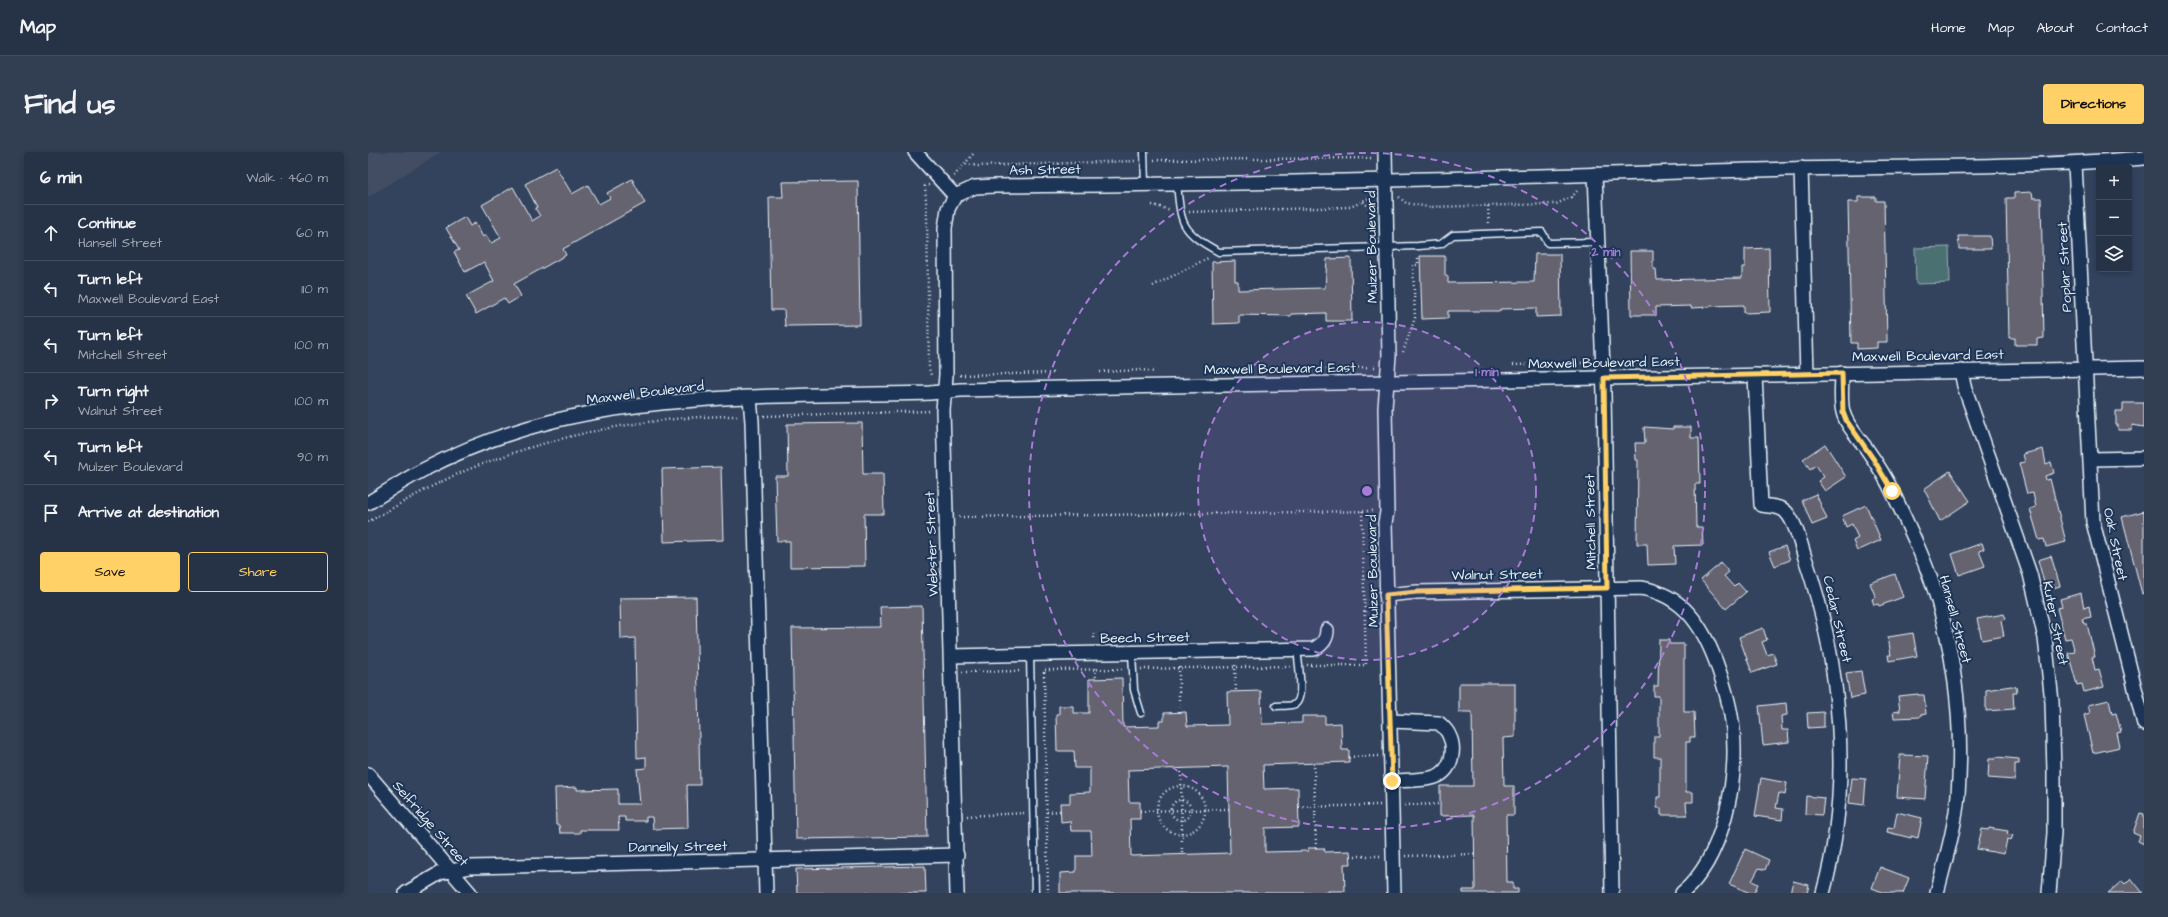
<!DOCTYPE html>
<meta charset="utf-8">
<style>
:root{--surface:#263246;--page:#323e51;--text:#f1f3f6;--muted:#a4aab3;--line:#424d5f;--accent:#ffd166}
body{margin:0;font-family:"Architects Daughter",sans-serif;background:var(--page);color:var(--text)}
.controls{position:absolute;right:12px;top:12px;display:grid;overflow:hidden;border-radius:4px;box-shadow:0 2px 6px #0003}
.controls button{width:36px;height:36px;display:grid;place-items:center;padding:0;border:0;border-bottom:1px solid var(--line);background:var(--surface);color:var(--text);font:20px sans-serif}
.stop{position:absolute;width:12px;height:12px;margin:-9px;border:3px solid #ffd166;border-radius:50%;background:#fff}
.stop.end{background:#ffd166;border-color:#fff;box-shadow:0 1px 4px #0008}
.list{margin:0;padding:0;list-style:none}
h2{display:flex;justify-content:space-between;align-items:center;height:52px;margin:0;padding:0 16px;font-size:17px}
h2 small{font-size:13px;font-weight:400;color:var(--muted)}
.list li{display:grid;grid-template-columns:26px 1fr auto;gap:12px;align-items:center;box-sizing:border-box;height:56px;padding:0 16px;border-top:1px solid var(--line)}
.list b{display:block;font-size:15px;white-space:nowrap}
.list p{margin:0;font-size:13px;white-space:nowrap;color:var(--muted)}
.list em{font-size:13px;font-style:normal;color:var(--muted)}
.actions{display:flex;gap:8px;padding:12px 16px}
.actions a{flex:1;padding:9px 0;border:1px solid var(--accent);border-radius:4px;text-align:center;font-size:14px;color:var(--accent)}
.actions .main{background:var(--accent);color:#111}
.icon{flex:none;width:22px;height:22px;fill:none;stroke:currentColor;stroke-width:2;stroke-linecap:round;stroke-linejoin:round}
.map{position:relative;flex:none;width:1776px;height:741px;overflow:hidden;border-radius:4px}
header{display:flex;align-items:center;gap:24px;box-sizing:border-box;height:56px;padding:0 20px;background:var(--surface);border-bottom:1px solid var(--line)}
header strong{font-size:19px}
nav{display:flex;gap:22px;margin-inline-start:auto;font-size:14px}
.intro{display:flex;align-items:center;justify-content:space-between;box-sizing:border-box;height:96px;padding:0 24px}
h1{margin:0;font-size:28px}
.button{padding:10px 18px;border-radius:4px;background:var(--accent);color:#111;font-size:14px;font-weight:700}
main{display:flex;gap:24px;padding:0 24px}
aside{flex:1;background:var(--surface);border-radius:4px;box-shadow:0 2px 6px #0003}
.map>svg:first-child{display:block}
.built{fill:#424d63}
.green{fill:#4b6f71;stroke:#9ab0b4}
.building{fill:#666470;stroke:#e8f1f8;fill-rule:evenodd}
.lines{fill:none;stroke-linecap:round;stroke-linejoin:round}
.lane-casing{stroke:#e8f1f8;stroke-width:9}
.street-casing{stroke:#e8f1f8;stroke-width:16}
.path{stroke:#e8f1f8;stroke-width:2.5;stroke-dasharray:1 3;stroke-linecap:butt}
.lane{stroke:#1d3557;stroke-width:6}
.street{stroke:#1d3557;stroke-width:13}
.route{stroke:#ffd166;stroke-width:5}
.ring{fill:none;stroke:#a77bd6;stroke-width:2;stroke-dasharray:7 5}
.labels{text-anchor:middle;stroke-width:4;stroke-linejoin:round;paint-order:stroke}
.street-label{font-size:14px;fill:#e8f1f8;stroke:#1d3557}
.centre{fill:#a77bd6;stroke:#1d3557;stroke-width:2}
.ring-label{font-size:12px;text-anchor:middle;font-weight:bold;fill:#a77bd6;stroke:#1d3557;stroke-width:4;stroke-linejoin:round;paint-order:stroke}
</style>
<header>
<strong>Map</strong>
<nav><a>Home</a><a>Map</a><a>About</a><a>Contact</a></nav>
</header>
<div class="intro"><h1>Find us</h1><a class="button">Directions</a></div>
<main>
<aside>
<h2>6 min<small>Walk · 460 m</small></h2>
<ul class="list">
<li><svg class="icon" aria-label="ahead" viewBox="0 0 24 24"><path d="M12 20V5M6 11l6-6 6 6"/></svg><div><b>Continue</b><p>Hansell Street</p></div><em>60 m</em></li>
<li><svg class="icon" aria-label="left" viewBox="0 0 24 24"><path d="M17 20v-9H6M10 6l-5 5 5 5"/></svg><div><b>Turn left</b><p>Maxwell Boulevard East</p></div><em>110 m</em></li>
<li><svg class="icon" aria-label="left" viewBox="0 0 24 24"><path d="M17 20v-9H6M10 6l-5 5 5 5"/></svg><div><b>Turn left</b><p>Mitchell Street</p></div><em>100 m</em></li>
<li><svg class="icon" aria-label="right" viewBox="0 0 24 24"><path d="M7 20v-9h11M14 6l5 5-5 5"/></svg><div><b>Turn right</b><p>Walnut Street</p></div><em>100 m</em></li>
<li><svg class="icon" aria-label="left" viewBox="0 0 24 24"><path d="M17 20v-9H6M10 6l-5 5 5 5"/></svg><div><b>Turn left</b><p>Mulzer Boulevard</p></div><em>90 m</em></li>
<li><svg class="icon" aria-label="arrive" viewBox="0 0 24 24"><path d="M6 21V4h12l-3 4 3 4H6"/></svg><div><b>Arrive at destination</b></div></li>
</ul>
<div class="actions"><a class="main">Save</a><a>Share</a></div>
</aside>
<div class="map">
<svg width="1776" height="741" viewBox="0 0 1776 741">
<rect width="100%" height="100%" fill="#33435e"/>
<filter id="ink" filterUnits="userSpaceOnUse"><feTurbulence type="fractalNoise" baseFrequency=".025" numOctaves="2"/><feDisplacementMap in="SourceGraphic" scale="8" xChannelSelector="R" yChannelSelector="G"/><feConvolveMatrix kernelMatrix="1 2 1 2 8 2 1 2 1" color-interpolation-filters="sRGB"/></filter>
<g filter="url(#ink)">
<path class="built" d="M0,0H73L0,45Z"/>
<path class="green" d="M1581,95L1582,131L1548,132L1547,96Z"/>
<g class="building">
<path d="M188,15L204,42L220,33L231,52L242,46L239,41L264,27L277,51L195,97L198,103L146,132L153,144L140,152L136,146L108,162L98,144L126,129L116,110L97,120L86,100L91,98L78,76L97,65L102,74L107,71L115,85L118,83L123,91L133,86L114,53L145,35L164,69L172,64L167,56L169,55L157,32Z"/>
<path d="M490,29L492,173L417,174L416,158H403L401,45H415L414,30Z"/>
<path d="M1664,40L1665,46H1673L1676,186L1669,187V193H1647V186H1641L1638,46H1646V41Z"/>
<path d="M1490,45H1508V49H1516L1519,190H1509V196L1489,197V191H1483L1480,50H1490Z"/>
<path d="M1590,84H1622L1623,97H1591Z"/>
<path d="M1401,96L1402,160L1376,161V153L1342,154V155L1323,156V154L1288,155V163H1263L1262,99H1285V117H1288L1289,128L1374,126V115H1377V97Z"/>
<path d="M1167,102H1192L1193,164L1168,165V156L1132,157V159H1080V166L1054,167L1052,104H1077V124H1080V131L1166,130Z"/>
<path d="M983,106L984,169H958V161L923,162V164L871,163V171L845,172L844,110L867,109V129H870V138L957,136L959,107Z"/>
<path d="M1755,251H1776V275L1764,273V278H1750V273H1748V259H1755Z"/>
<path d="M494,271L495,322H515L516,362H496L497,414L422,415V389H409L407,324H420L419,272Z"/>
<path d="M1276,275L1305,277V275H1323V286H1331L1332,332H1327L1328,375H1334L1335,393L1306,394L1307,412L1280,413L1279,392H1269L1270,308H1268L1267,291H1277Z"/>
<path d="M1457,292L1478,325L1457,339L1450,329L1456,325L1448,313L1442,317L1435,307Z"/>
<path d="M1675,297L1678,312L1683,310L1686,321L1677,324L1678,328L1682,327L1698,390L1678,395L1676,387L1671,388L1662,357L1668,355L1665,341L1659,342L1651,311L1657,310L1655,302Z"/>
<path d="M353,315L355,388L296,390L294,317Z"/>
<path d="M1582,319L1602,349L1572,369L1556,337Z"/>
<path d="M1448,342L1459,367L1444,373L1434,348Z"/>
<path d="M1498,353L1513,388L1489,399L1485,389L1490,386L1484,372L1478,375L1474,364Z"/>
<path d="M1776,359V441L1774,442L1754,365Z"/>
<path d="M1614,391L1616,397L1611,399L1617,414L1591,423L1584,402Z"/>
<path d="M1417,394L1422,408L1407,414L1401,400Z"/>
<path d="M1683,404L1692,434L1678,438L1670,408Z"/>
<path d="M1353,411L1361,420L1356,424L1366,435L1370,431L1378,440L1358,457L1333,428Z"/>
<path d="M1527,422L1535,445L1511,454L1510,452L1506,453L1504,447L1508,446L1502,431Z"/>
<path d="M1713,441L1716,456L1721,454L1723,465L1714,467L1716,472H1719L1727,505H1724L1727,518L1731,517L1736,535L1716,540L1714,532L1709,533L1700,501L1707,500L1703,486L1697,487L1689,456L1694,455L1692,447Z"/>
<path d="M328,445L332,633H319L320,676L285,677L284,665H278V669H257V665H250L251,678H212V681H192L191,673H188L187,636L209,635V638L250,637V652H272L269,617L278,616V605L269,606L267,486L253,487L252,446Z"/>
<path d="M554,454L559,685L428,687L424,476L513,475L512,455Z"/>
<path d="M1636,462L1638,467L1633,469L1636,484L1614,488L1609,467Z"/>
<path d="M1395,476L1399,488L1394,490L1399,503L1405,501L1409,512L1384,521L1371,485Z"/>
<path d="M1545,481L1549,504L1521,509L1520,503H1523L1520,485Z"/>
<path d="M1291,488H1301V492H1316V560H1326L1327,585H1322V590H1318V640H1325V650H1318L1319,663H1293V656H1289V645H1292V605H1286V584H1291V544H1286V534H1290Z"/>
<path d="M1493,519L1497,543L1482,546L1478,521Z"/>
<path d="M754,526L755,575L791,574V569H796V561L818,560L819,574L860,573L859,540L893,539L894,572L934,571V564H957V572L973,571L974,598H981V610L895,613L896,637L930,636L931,675L897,676V700L940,699V696H956L957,700L982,699L983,712H976L977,739H960V741H692V721L708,720V704H724L723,679H703L702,669L693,670L692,651H702V641L722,640V616H707L706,599H689L688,562H691V554H705V561H721V527ZM860,615L862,701L763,704L762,667H772V650H761L760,618Z"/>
<path d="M1091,531H1147V585L1135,586L1136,634H1146V663H1138L1139,730H1145V737H1150V741H1095V738H1107L1106,663L1072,664V634H1105L1104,560H1091Z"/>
<path d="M1643,534L1648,535L1649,541H1645L1646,557L1618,559V538Z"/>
<path d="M1550,542V543H1556L1558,562L1552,563V565L1526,566L1525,560L1532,559L1530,544Z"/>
<path d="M1741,548L1744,562L1748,561L1753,580L1749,581L1752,595L1725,601L1716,563L1722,561L1720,553Z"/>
<path d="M1418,551L1419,563L1413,564L1414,578H1420L1421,590L1395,593L1391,554Z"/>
<path d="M1456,560V575L1440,576L1439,561Z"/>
<path d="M1532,603L1560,604L1557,647L1529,645Z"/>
<path d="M1628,605L1651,607V612H1647V628L1620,626L1621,607H1627Z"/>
<path d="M1393,626L1419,631L1417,643L1411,641L1408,656L1415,657L1414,668L1387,664Z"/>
<path d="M1484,626L1498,627L1496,653L1481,651Z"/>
<path d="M1438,644L1456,646L1454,663L1437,662Z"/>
<path d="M1529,660L1554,666L1550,686L1543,684V686L1519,680L1520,675L1526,676Z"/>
<path d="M1772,661L1776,662V692L1770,689L1772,684L1765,681Z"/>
<path d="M1621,676L1640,679L1639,682L1645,683L1643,688L1639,687L1636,702L1609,697L1614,677L1620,678Z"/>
<path d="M1377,697L1401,708L1397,718L1391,716L1384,729L1390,732L1386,741H1382L1361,732Z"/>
<path d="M557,714L558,741H429L428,717Z"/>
<path d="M1512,715L1541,726L1535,741H1517L1504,736Z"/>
<path d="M1763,726L1775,741H1740L1754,729L1757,732Z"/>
<path d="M1425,729L1441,733L1439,741H1422Z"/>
</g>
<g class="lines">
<g class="lane-casing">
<g id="lane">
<path d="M776,0L777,32"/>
<path d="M809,31C813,74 813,79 851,100L1050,94L1073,92L1085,83L1174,80L1180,91L1230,90"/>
<path d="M764,501L766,538L773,561"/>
<path d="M662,503L667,741"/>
<path d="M908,554C913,553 922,555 927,552C937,547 930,508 929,497"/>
</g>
</g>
<g class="street-casing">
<g id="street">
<path d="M547,0L587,44"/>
<path d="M1017,0L1021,204L1017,256L1019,360L1017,371L1026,741"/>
<path d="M1707,12L1725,370L1776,572"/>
<path d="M1433,16L1439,222"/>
<path d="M1227,22L1236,241L1244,741"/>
<path d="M587,44L607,35L627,34C879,33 1131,25 1383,18C1514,14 1645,17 1776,6"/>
<path d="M587,44L580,57L577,76L578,223L575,258L589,741"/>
<path d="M1593,219L1596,234L1662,422L1677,486L1684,550L1686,618V681L1681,741"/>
<path d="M1474,221C1474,234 1472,248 1475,260C1478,273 1490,285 1498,296C1508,310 1518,326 1526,343C1542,377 1559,412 1570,449C1588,512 1595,578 1590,643C1587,677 1577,709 1569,741"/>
<path d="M1387,223L1393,353C1399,354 1408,354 1414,357C1426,363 1433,393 1437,406C1473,510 1485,634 1455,741"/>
<path d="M382,246L384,270L398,741"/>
<path d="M1723,307L1776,306"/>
<path d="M0,351C18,340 36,328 55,318C95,297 141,280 185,269C303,240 440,244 562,241L592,238L1776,216"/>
<path d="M1018,443L1049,440L1273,436C1315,443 1334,473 1348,510C1356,532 1363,555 1365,578C1370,629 1355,707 1314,741"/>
<path d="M583,504L946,497C954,493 959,488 959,478"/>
<path d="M1023,569L1071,571C1074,574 1079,578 1081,583C1088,597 1084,619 1067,625C1054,629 1038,628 1024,629"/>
<path d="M0,622L102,741"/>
<path d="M38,741L72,721L102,715L589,703"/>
</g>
</g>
<g class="path">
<path d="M786,8L1005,6"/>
<path d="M598,12L609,14L767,9"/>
<path d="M586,24L607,0"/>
<path d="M561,33L557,34L559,64L561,216L563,223"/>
<path d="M1031,45L1038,51L1060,55L1188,52L1204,45L1209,39"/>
<path d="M995,50L1005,58"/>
<path d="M784,53L803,58"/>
<path d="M1120,54L1121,73"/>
<path d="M821,60L981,55C990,53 997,46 1006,45"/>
<path d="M785,134L842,105"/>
<path d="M1035,200L1047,166L1045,113H1050V104"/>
<path d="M1145,213L1214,211"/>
<path d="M930,217L1007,215"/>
<path d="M732,220L774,218L787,220"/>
<path d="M592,223L687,221"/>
<path d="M396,264L562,259"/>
<path d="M591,365L1006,359"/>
<path d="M0,370C32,352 65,332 99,318C185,283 278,264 371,264"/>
<path d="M726,481V489"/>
<path d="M867,513L868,540"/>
<path d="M939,513H998L994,359"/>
<path d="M811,515V560"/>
<path d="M727,516L728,527"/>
<path d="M773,517L922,514"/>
<path d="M594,520L653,519"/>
<path d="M981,605L1011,604"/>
<path d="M946,611L948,696"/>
<path d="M813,616L814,702"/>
<circle cx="813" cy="658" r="24"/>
<circle cx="813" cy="658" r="10"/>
<path d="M1037,653L1072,652"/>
<path d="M931,655L1012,653"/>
<path d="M772,659L861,657"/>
<path d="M679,660L692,659"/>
<path d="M599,664L656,661"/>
<path d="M983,704H1012"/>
<path d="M1037,704L1107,702"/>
<path d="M680,741L676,518L756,517"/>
</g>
<use href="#lane" class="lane"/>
<use href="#street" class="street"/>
</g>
</g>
<g class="lines" filter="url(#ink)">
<path class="route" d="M1024,629L1018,443L1049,440L1239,436L1236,226L1474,221L1475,260L1478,268L1506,308L1524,339"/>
</g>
<circle cx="999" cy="339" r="169" fill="#a77bd6" fill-opacity=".12"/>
<g class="ring">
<circle cx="999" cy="339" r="169"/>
<circle cx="999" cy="339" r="338"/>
</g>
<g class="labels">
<g class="street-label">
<text transform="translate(677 17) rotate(-1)" y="5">Ash Street</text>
<text transform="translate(1003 95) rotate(-91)" y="5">Mulzer Boulevard</text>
<text transform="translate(1696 115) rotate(-93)" y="5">Poplar Street</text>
<text transform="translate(1560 203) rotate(-1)" y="5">Maxwell Boulevard East</text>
<text transform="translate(1236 210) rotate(-1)" y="5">Maxwell Boulevard East</text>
<text transform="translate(912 216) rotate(-1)" y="5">Maxwell Boulevard East</text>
<text transform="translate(277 240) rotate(-7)" y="5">Maxwell Boulevard</text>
<text transform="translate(1222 370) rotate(-91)" y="5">Mitchell Street</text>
<text transform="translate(563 392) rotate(-92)" y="5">Webster Street</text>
<text transform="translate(1748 392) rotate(78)" y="5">Oak Street</text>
<text transform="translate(1004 419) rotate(-91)" y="5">Mulzer Boulevard</text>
<text transform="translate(1129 422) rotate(-1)" y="5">Walnut Street</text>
<text transform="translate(1470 467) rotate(77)" y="5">Cedar Street</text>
<text transform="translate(1588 467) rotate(75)" y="5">Hansell Street</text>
<text transform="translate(1688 471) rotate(79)" y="5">Kuter Street</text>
<text transform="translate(777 485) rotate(-1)" y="5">Beech Street</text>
<text transform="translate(63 671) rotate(49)" y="5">Selfridge Street</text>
<text transform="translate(310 694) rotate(-1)" y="5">Dannelly Street</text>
</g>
</g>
<circle cx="999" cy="339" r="6" class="centre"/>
<g class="ring-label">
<text x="1238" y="104">2 min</text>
<text x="1119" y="224">1 min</text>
</g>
</svg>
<div class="controls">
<button>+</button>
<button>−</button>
<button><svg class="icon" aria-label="layers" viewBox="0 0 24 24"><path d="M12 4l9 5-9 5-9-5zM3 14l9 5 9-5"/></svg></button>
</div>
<div class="stop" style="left:1524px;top:339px"></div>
<div class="stop end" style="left:1024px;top:629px"></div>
</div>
</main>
